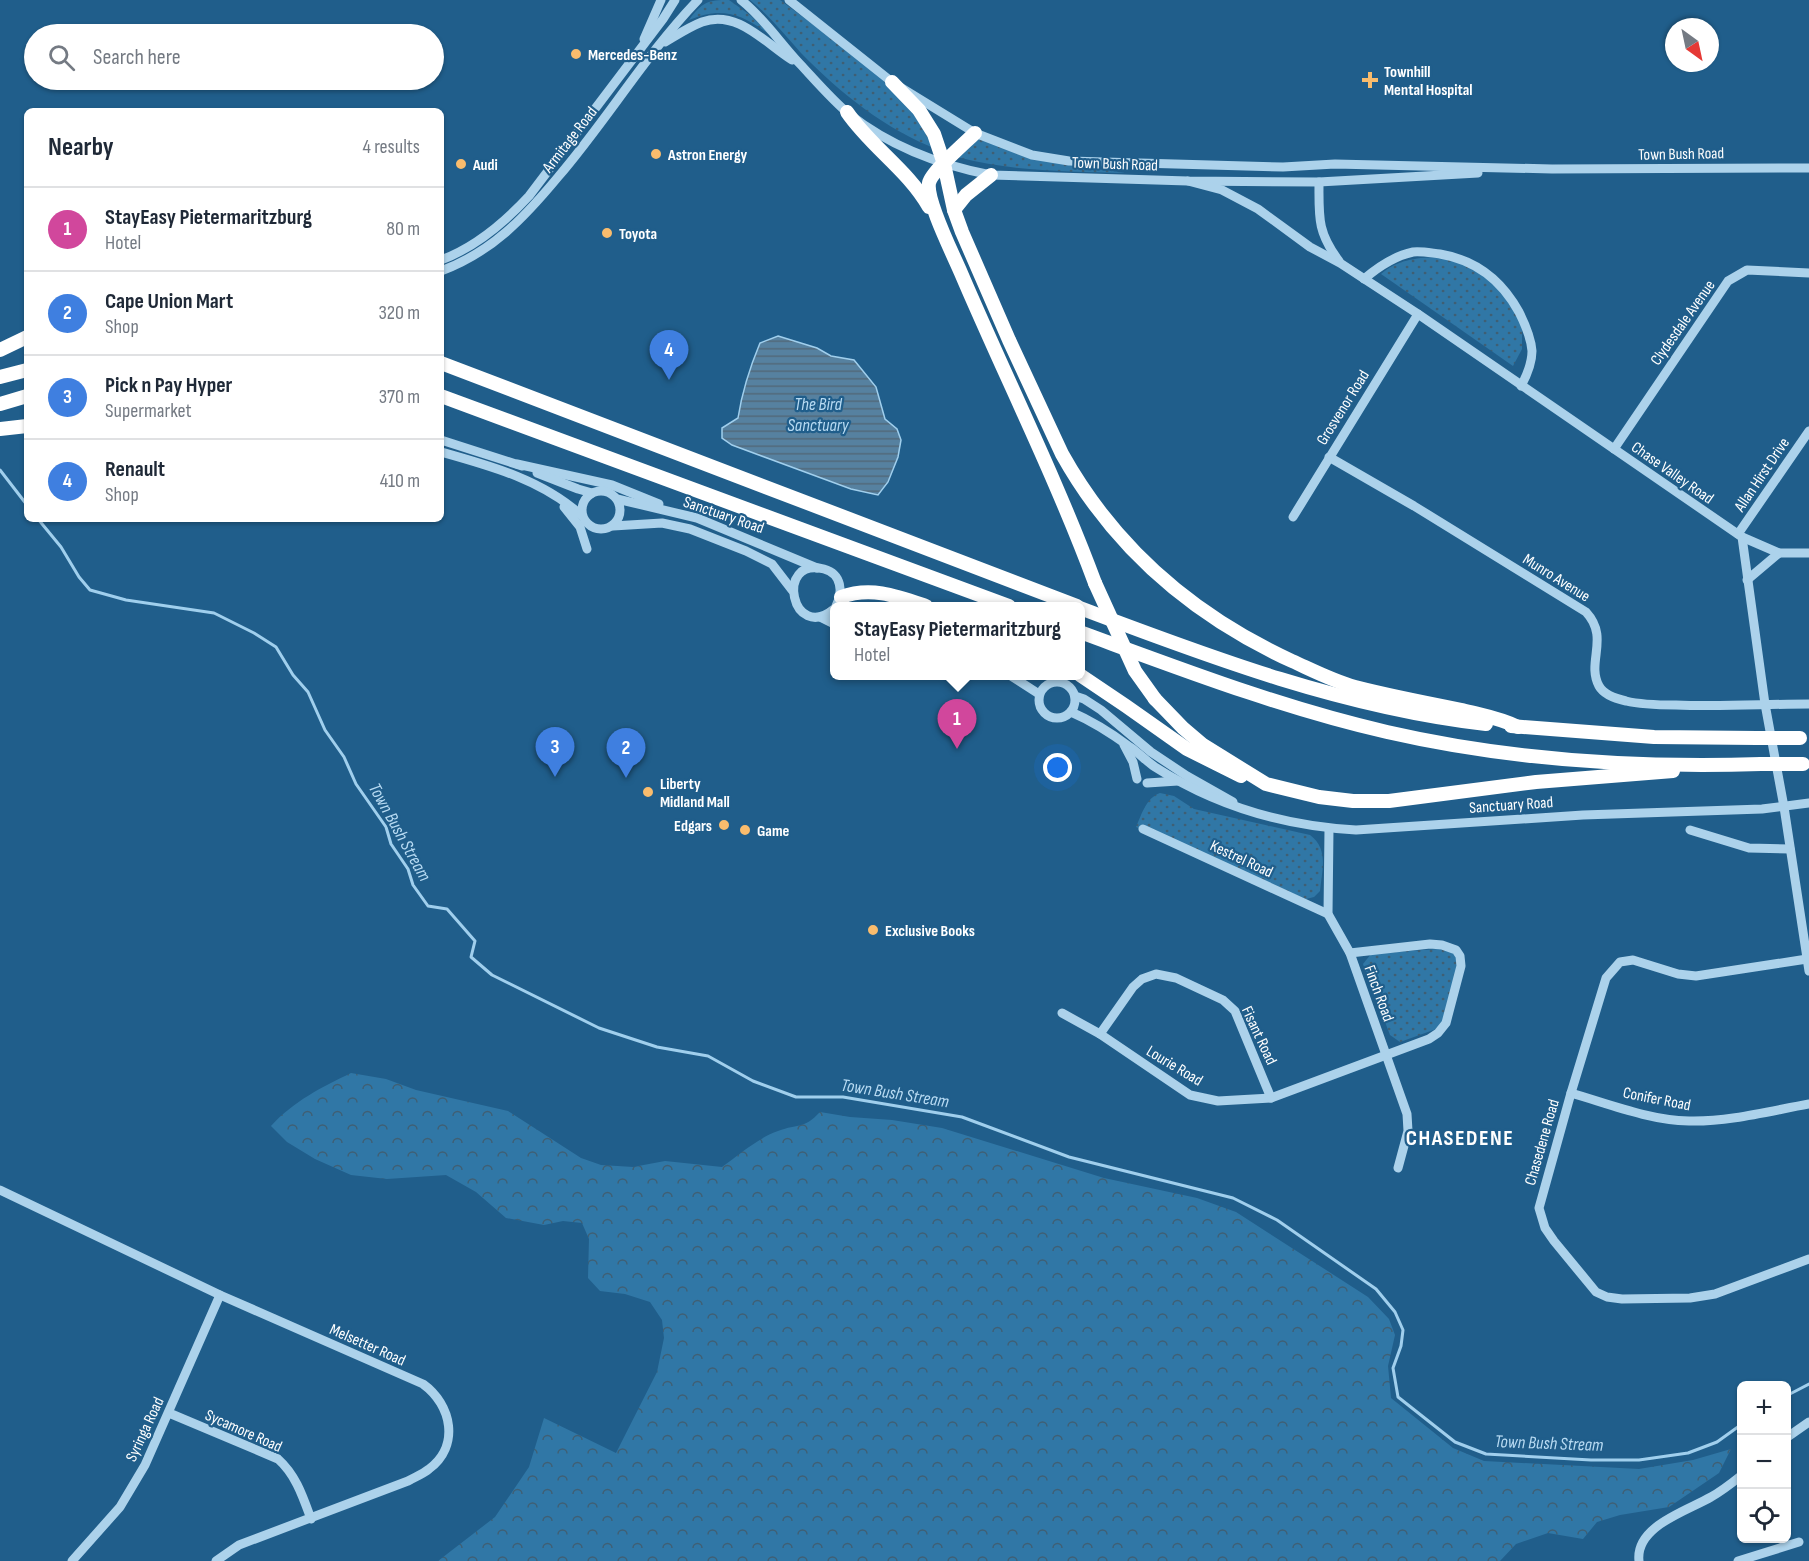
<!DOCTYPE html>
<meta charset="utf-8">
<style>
:root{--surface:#fff;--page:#f2f2f3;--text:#1f2937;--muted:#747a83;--line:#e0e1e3;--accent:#816b4f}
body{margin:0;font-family:"Sofia Sans Condensed",sans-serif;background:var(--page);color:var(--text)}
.controls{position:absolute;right:18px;bottom:18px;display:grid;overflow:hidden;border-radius:9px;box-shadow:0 2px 4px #0004}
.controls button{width:54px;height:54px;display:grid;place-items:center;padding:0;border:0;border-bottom:2px solid var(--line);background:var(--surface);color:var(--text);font:30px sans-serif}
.compass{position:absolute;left:1665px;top:18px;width:54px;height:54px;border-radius:50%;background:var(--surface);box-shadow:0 2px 4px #0004;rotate:147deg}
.you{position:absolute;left:1058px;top:768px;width:21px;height:21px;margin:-15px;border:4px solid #fff;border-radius:50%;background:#1a73e8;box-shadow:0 0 0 9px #1a73e833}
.badge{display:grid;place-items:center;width:39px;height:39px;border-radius:50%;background:var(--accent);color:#fff;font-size:20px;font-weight:700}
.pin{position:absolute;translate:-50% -50px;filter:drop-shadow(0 2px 3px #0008)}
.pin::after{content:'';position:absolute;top:32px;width:21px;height:18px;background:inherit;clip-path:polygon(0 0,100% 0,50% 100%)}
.popup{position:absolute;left:830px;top:602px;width:255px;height:78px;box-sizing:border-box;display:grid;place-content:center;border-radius:9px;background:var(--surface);filter:drop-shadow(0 2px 4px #0005);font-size:20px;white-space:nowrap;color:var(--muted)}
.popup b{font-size:22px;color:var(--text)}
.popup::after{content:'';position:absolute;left:50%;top:100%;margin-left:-12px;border:12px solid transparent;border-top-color:var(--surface)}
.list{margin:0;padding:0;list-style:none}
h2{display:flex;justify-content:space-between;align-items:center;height:78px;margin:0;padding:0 24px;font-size:26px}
h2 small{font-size:20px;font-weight:400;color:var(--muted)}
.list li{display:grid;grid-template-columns:39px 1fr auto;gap:18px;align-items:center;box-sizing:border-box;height:84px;padding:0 24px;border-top:2px solid var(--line)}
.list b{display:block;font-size:22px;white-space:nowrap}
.list p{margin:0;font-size:20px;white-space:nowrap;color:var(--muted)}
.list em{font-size:20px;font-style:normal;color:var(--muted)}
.icon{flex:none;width:33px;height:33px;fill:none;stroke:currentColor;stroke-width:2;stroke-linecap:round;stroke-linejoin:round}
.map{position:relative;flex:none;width:1809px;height:1561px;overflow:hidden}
.search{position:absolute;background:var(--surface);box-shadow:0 2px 4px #0004;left:24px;top:24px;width:420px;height:66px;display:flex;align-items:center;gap:15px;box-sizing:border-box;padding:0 21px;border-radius:33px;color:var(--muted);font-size:22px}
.panel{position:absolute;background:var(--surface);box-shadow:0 2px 4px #0004;left:24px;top:108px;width:420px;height:414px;border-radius:9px}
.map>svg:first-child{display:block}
.grass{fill:url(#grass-dots)}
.forest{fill:url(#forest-crowns)}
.water{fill:url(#water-rules);stroke:#a0cfed;stroke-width:1.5}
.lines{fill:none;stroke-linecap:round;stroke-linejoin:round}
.stream{stroke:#a0cfed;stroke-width:3}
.minor{stroke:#acd2eb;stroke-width:9}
.highway{stroke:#fff;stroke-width:14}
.highway-bridge{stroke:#fff;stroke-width:14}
.poi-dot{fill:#f9bc6d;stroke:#205e8b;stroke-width:2}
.labels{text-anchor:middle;stroke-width:4.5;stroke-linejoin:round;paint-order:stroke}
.poi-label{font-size:16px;font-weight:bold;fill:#fff;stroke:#205e8b;text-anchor:start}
.street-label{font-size:16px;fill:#fff;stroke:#205e8b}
.water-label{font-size:18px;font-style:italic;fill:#b8dbf3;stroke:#205e8b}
.district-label{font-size:22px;font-weight:bold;letter-spacing:1.5px;fill:#fff;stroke:#205e8b}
</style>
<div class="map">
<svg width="1809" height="1561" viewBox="0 0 1809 1561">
<defs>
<pattern id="grass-dots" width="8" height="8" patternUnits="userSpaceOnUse" patternTransform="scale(1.5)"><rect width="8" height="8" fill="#3077a6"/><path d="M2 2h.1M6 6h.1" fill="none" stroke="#3f5f74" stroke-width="1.8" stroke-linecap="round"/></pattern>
<pattern id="forest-crowns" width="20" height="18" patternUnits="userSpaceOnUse" patternTransform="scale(1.5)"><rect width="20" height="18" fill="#3077a6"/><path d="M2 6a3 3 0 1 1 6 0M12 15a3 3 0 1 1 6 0" fill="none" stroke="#3f5f74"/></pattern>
<pattern id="water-rules" width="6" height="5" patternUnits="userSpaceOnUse" patternTransform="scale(1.5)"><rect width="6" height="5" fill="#5681a0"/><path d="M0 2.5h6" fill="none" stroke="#52697a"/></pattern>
</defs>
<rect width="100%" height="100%" fill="#205e8b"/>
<g class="grass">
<path d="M729,0L750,15L776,40C748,17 725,4 689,20C702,2 708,0 729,0Z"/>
<path d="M750,0H780L858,58L912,102L939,150C886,130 840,93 801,53C785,35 769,15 750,0Z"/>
<path d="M980,138L1049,161L1125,173C1065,171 1016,172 957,157L970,142Z"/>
<path d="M1436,257L1458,262L1481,271L1511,300L1522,328V349L1513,366L1381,274C1397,260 1415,258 1436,257Z"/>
<path d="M1160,793L1174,796L1194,809L1310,835C1329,849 1322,870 1320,891L1314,897L1306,899L1136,827C1142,814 1146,798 1160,793Z"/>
<path d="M1450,948L1459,958L1444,1018L1439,1028L1400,1042L1390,1035L1363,964L1371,954Z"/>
</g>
<path class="forest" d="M351,1073L386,1079L416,1090L508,1111L581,1158L601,1165L633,1167L665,1161L722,1167C740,1154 758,1138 778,1131C799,1123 803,1130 820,1112L850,1117L892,1120L942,1128L1104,1178L1197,1198L1236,1212L1368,1297L1389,1319L1395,1335L1388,1366L1391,1398L1453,1448L1484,1461L1639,1469L1693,1460L1731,1449L1719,1473L1669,1507L1620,1515L1597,1522L1583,1539L1548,1533L1516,1544L1500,1561H438L495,1517L529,1467L544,1418L616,1453L657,1372L664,1338L662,1320L650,1302L625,1294L600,1291L588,1278L589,1239L582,1223L563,1221L544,1225L506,1218L476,1192L446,1175L387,1179L351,1175L315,1159L287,1142L271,1126C294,1101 322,1087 351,1073Z"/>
<path class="water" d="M778,336L817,348L831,356L854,360L876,387L885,419L897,429L901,440L898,457L888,482L878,495L851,489L732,445L722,438V428L738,418C742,392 750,367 760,343Z"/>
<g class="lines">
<g class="stream">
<path d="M0,470L27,505"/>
<path d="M38,519L61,547L79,577L90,590L126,600L214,613L254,633L276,647L293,675L308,692L325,730L344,757L356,784L386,827L391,844L408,869L413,885L428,906L447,909L475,941L471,957L492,975L599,1028L657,1047L708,1056L753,1081L796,1097H843L962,1117L1069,1157L1233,1198L1277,1220L1376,1289L1395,1312L1403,1330L1401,1346L1393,1368L1398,1397L1455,1442L1486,1454L1591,1460H1639L1688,1453L1717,1442L1742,1424"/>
<path d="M1786,1396L1809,1384"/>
</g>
<g class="minor">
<path d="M741,0C764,18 780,43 800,64C814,79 833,101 849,114C891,147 939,165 991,175L1188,181L1319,182L1478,173"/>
<path d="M789,0L892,82L975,133L1032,155L1069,161L1283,167L1335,164L1552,169L1809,168"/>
<path d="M644,39L661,0"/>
<path d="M665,42C677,35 689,27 702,22C737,9 765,43 792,60"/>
<path d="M1188,181L1222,190L1258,209L1310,247L1340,263L1418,314L1742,537L1765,704L1784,807L1809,971"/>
<path d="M1319,182C1319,217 1317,232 1339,261"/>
<path d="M441,260C476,247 504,223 529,196L663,19L675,0"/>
<path d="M441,271C492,252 524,218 558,177C607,120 646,54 698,0"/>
<path d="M1364,279C1378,267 1394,256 1413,252C1421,251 1431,253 1440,254C1476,260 1502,281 1519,312C1525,324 1531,337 1532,351C1532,364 1527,375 1521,386"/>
<path d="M441,440L522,466"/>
<path d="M1614,449L1728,281L1747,270L1809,273"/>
<path d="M441,452C491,466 543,480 582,516"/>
<path d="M1329,457L1414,506L1586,612C1610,638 1586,662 1599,686C1604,695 1617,699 1626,701C1642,705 1660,705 1676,705C1720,707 1765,704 1809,704"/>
<path d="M517,464L612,485L659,504"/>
<path d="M537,473L578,489L592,493"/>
<circle cx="601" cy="510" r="19"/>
<path d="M617,499L697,518L817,568"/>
<path d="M564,507L580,527L587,549"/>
<path d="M1293,517L1418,314"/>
<path d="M613,526L662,523L690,529L746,551L772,564L792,590"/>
<path d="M1738,534L1809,431"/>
<path d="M1742,537L1779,553H1809"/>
<path d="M1747,580L1779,553"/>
<path d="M834,609C792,644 774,556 824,569C842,574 843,592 836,606"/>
<path d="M820,617L834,624"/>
<path d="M1011,676L1039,694"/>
<circle cx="1057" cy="700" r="18"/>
<path d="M1075,696L1084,699L1101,710L1151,752L1187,776L1233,802"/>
<path d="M1071,712C1092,721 1111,733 1130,747C1139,753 1146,761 1155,767C1216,806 1285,826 1356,830L1583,815L1762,809L1809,803"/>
<path d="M1124,745L1133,762L1137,779"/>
<path d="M1147,783L1178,781"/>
<path d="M1143,829L1328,914"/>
<path d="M1329,829L1328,914L1350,953L1407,1114L1408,1131L1398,1168"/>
<path d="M1690,830L1749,848L1790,849"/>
<path d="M1807,959L1696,976L1678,974L1633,960L1620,962L1606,978L1571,1093L1539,1208L1545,1228L1554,1241L1596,1292L1607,1297L1622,1299L1690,1298L1715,1294L1809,1259"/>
<path d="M1062,1013L1100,1034L1190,1095L1218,1101L1271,1098L1429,1039L1438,1033L1446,1023L1461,966L1460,956L1456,950L1442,945L1430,944L1350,953"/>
<path d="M1100,1034L1133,987L1142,979L1156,974L1176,978L1223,1000L1235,1011L1271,1098"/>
<path d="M1571,1093C1609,1104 1649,1120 1689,1121C1728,1122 1770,1111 1809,1104"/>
<path d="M0,1190L220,1295L423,1384C452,1405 460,1446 429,1469C423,1474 415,1477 408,1481L239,1545L216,1561"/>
<path d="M169,1413L278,1459C296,1475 303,1497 311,1519"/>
<path d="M1786,1438L1809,1422"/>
<path d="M72,1561L120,1507L145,1465L220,1295"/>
<path d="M1639,1561C1635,1526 1687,1511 1711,1497C1722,1491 1732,1483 1742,1475"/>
<path d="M1738,1561L1799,1542"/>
</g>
<g class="highway">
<path d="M892,82L919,110L934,134L944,164L954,210L962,232L1009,340L1062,454C1115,549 1194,616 1292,661C1312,670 1333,681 1355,687C1390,696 1426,703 1462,710C1481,715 1500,718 1518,727"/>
<path d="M847,112C871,147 908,170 929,207"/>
<path d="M975,133C965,143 931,172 929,183C926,201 953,254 961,273C1005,376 1056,478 1095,583"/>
<path d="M954,210L966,195L991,175"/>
<path d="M0,350L27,337"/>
<path d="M441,363L1077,606"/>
<path d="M0,377L27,370"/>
<path d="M441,396L1009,606"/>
<path d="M0,404L27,396"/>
<path d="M0,429L27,426"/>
<path d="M841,597C871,586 897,596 926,606"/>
<path d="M1080,608C1212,658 1345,708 1486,724"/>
<path d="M1080,632C1181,669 1282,708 1387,732C1509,760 1636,768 1761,764"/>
<path d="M1080,675L1126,706L1187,749L1241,776"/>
<path d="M1155,699L1183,728L1203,745L1266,784L1319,797L1353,801H1389L1536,782L1673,771"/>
<path d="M1511,726L1654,737L1757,738"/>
</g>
<g class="highway-bridge">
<path d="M1095,583L1135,671L1155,699"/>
<path d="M1757,738H1800"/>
<path d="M1761,764H1803"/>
</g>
</g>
<g class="poi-dot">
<circle cx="576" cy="54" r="6"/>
<path d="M1367 71h6v6h6v6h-6v6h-6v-6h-6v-6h6z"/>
<circle cx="656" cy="154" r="6"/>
<circle cx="461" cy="164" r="6"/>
<circle cx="607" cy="233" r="6"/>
<circle cx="648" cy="792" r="6"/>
<circle cx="724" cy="825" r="6"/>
<circle cx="745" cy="830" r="6"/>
<circle cx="873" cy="930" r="6"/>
</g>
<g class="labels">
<g class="poi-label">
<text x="588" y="60">Mercedes-Benz</text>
<text x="1384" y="77">Townhill<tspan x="1384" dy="18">Mental Hospital</tspan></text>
<text x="668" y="160">Astron Energy</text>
<text x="473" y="170">Audi</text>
<text x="619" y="239">Toyota</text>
<text x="660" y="789">Liberty<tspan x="660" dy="18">Midland Mall</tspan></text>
<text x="712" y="831" text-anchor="end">Edgars</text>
<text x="757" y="836">Game</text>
<text x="885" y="936">Exclusive Books</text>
</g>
<g class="street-label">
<text transform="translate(569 139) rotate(-52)" y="6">Armitage Road</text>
<text transform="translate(1681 153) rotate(-1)" y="6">Town Bush Road</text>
<text transform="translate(1115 163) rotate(2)" y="6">Town Bush Road</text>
<text transform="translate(1682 322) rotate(-55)" y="6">Clydesdale Avenue</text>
<text transform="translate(1342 407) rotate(-58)" y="6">Grosvenor Road</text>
<text transform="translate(1673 472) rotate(35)" y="6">Chase Valley Road</text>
<text transform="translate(1761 474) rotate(-56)" y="6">Allan Hirst Drive</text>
<text transform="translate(724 514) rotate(19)" y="6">Sanctuary Road</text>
<text transform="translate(1557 577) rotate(32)" y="6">Munro Avenue</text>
<text transform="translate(1511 804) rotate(-4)" y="6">Sanctuary Road</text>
<text transform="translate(1242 858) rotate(25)" y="6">Kestrel Road</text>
<text transform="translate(1380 993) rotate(70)" y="6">Finch Road</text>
<text transform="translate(1260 1035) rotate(65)" y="6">Fisant Road</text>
<text transform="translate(1175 1065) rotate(31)" y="6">Lourie Road</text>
<text transform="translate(1657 1098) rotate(11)" y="6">Conifer Road</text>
<text transform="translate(1541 1142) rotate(-74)" y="6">Chasedene Road</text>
<text transform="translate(368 1344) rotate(24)" y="6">Melsetter Road</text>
<text transform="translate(144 1429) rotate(-65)" y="6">Syringa Road</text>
<text transform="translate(244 1430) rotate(24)" y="6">Sycamore Road</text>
</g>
<g class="water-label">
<text x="818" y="410">The Bird<tspan x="818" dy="21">Sanctuary</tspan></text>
<text transform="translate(400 832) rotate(61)" y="6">Town Bush Stream</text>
<text transform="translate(895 1093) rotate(9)" y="6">Town Bush Stream</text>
<text transform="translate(1549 1443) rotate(2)" y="6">Town Bush Stream</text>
</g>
<g class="district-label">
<text x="1460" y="1145">CHASEDENE</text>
</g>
</g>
</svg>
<div class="controls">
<button>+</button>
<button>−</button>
<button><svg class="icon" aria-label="locate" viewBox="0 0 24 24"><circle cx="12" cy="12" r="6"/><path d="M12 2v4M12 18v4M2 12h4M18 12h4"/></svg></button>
</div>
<svg class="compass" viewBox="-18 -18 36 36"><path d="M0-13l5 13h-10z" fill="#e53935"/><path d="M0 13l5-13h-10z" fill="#747a83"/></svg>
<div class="you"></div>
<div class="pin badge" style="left:957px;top:749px;background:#d1479c">1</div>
<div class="popup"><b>StayEasy Pietermaritzburg</b>Hotel</div>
<div class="pin badge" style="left:626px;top:778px;background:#3f7fe0">2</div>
<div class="pin badge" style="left:555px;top:777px;background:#3f7fe0">3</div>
<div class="pin badge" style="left:669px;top:380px;background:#3f7fe0">4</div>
<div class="search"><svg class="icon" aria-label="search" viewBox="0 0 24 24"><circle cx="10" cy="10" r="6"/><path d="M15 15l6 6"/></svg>Search here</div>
<section class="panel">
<h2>Nearby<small>4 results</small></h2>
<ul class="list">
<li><span class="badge" style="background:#d1479c">1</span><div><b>StayEasy Pietermaritzburg</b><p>Hotel</p></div><em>80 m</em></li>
<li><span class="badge" style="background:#3f7fe0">2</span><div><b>Cape Union Mart</b><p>Shop</p></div><em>320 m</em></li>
<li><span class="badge" style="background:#3f7fe0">3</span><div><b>Pick n Pay Hyper</b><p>Supermarket</p></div><em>370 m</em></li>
<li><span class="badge" style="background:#3f7fe0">4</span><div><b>Renault</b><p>Shop</p></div><em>410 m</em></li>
</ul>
</section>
</div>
